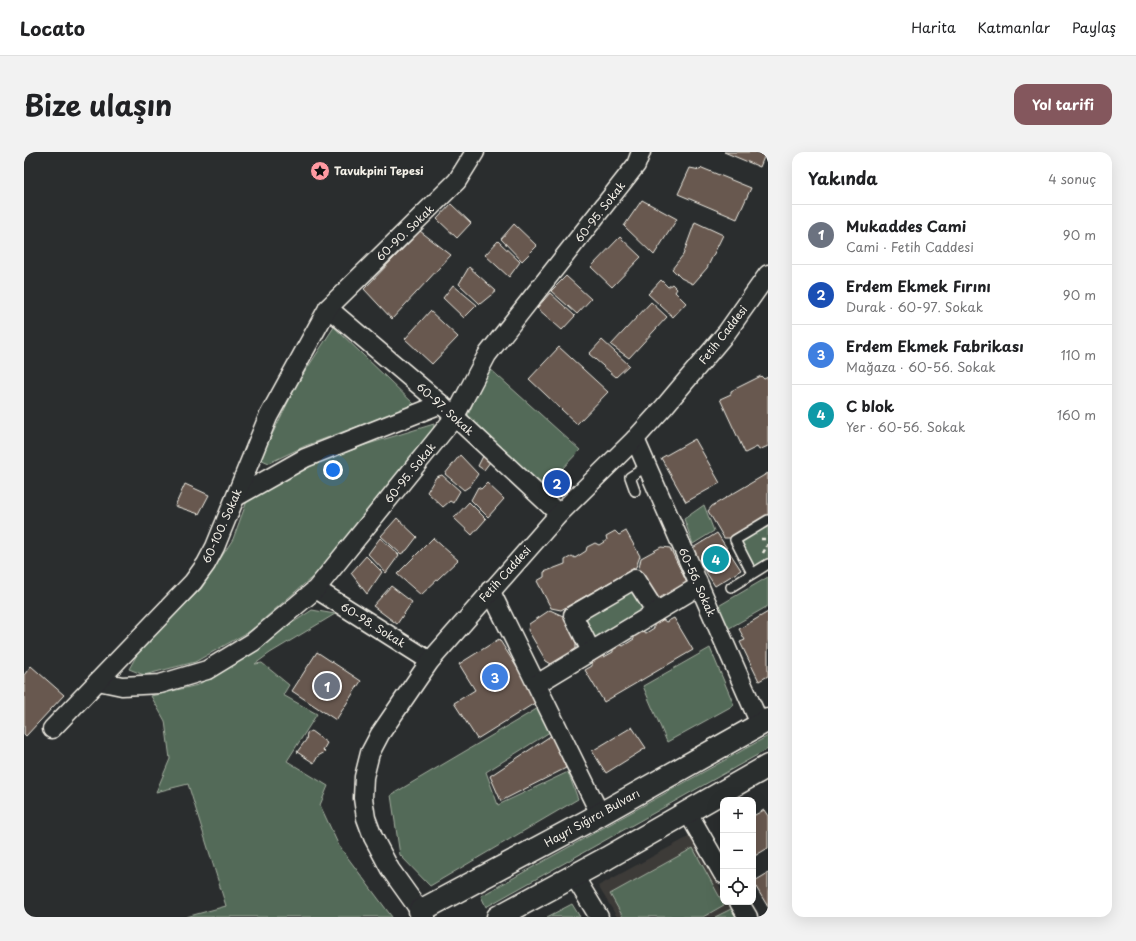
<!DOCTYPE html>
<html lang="tr">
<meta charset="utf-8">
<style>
:root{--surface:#fff;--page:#f2f2f2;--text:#202124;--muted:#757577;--line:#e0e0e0;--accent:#84575d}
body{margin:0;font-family:"Playpen Sans",sans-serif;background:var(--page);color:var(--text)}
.controls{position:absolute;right:12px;bottom:12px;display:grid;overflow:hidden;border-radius:8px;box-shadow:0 4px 16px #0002}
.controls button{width:36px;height:36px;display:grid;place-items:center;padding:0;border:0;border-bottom:1px solid var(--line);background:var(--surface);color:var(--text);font:20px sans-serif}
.you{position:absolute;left:309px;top:318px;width:14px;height:14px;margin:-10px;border:3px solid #fff;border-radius:50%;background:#1a73e8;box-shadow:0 0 0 6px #1a73e833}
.badge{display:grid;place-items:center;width:26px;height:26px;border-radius:50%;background:var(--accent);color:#fff;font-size:13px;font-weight:700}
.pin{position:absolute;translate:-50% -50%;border:2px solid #fff;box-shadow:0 1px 4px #0006}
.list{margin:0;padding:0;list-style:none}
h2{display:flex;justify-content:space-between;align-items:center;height:52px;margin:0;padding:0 16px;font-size:17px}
h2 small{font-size:13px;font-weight:400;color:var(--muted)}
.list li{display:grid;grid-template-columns:26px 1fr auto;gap:12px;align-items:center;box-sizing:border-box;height:60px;padding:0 16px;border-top:1px solid var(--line)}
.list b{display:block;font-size:15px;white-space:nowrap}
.list p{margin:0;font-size:13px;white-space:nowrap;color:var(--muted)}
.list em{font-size:13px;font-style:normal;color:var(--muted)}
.icon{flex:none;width:22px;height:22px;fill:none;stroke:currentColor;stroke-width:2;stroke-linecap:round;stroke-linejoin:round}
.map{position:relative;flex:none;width:744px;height:765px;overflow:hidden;border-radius:12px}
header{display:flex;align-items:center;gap:24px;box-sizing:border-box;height:56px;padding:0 20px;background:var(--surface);border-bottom:1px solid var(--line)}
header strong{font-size:19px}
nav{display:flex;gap:22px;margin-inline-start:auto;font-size:14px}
.intro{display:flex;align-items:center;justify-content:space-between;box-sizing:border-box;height:96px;padding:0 24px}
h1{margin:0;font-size:28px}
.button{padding:10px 18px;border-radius:12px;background:var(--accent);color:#fff;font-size:14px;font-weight:700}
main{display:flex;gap:24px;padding:0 24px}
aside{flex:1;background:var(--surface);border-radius:12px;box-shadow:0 4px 16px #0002}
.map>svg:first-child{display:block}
.built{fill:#3c3a38}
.green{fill:#536b58;stroke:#a4aea0}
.building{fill:#67584f;stroke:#f4f1e8}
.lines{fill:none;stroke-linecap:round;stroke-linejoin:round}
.service-casing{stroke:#f4f1e8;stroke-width:12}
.minor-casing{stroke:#f4f1e8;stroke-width:21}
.tertiary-casing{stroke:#f4f1e8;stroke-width:25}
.path{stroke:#f4f1e8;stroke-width:2.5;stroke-dasharray:4 3;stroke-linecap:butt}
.service{stroke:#2a2d2e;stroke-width:9}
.minor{stroke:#2a2d2e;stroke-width:18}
.tertiary{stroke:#2a2d2e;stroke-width:22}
.labels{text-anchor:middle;stroke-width:3;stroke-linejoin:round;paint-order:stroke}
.poi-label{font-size:11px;font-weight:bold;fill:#f4f1e8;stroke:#2a2d2e;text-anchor:start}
.street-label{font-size:11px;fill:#f4f1e8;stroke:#2a2d2e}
</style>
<header>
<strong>Locato</strong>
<nav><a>Harita</a><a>Katmanlar</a><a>Paylaş</a></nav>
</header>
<div class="intro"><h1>Bize ulaşın</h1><a class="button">Yol tarifi</a></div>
<main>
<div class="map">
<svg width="744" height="765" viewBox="0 0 744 765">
<rect width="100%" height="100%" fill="#2a2d2e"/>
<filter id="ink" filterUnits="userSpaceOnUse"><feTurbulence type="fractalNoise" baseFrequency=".025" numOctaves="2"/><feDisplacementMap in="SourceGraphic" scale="8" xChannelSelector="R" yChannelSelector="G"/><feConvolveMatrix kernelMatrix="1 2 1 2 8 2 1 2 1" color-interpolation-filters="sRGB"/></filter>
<g filter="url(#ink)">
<path class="built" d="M668,683L699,741V750H704L712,765H593L574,734Z"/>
<g class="green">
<path d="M310,175L391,253L281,294L245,311L236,307L273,232Z"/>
<path d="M464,215L556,298L517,339L442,268Z"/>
<path d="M410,272L408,288L293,421L226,479L171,510L120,523L105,517L115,499L177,437L209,387L223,349L275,318L341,293Z"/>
<path d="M680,353L690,379L669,392L660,367Z"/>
<path d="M744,370V409L729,418L714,387Z"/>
<path d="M744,425V454L702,478L691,456Z"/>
<path d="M608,433L627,458L567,495L553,463Z"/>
<path d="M288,458L311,462L246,501L231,512L238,511L265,533L259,543L293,562L263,609L304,634L296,653L315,694L368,765H162L202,754L164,632L132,640L146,607L141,569L127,544L174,533Z"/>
<path d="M686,496L710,553L643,590L619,534Z"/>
<path d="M516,555L529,578L462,620L474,653L544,620L554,647L406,734L376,703L367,643Z"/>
<path d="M744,584V597L462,755L457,744Z"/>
<path d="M669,696L700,753L679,765H599L586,742Z"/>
<path d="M548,752L556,765H523Z"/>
<path d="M707,757L712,765H691Z"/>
</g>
<g class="building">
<path d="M700,0H742L736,15Z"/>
<path d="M666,16L676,18L678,16L727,36L713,67L654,42Z"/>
<path d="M618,48L653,67L630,103L600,74Z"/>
<path d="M427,52L447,71L433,86L413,67Z"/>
<path d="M671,70L699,83L683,116L669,132L657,126L648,117L659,103Z"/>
<path d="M490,72L513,94L498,109L477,87Z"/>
<path d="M396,79L427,103L368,167L340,137Z"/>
<path d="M596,85L617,105L588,135L567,115Z"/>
<path d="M474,89L496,110L485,125L461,103Z"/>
<path d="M445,115L472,139L456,152L435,132Z"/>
<path d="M542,124L567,147L553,162L527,139Z"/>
<path d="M637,128L644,135L648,132L653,137L651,140L662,151L649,165L624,142Z"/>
<path d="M429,133L453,153L440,166L419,146Z"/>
<path d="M526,141L551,164L538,178L513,156Z"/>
<path d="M627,150L643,165L605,206L587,193Z"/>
<path d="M406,159L434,185L408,212L381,187Z"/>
<path d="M578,188L605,213L592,225L565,202Z"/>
<path d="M535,195L584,240L553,272L505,227Z"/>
<path d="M737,224L740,227L744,225V294L735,298L733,295L721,301L696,247L707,242V239Z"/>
<path d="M671,287L696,331L662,350L637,306Z"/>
<path d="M436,303L454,322L446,334L440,338L421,322Z"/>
<path d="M459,304L466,310L460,318L454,314Z"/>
<path d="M744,321V363L707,386H700L684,359L688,354Z"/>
<path d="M418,323L436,339L429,351L426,349L419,355L403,340L412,325Z"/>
<path d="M463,331L480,347L464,365L447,348L454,335L457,337Z"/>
<path d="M161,332L185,343L175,362L151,354Z"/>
<path d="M445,350L462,367L448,383L430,366Z"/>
<path d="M373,366L393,385L383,398L377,402L357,384Z"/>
<path d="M591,379L595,383L602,379L616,404L612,415L537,458L527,456L513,429L520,425V420L541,412V408L548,404L551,406L562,399L563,395L571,391L575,393L583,388L582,384Z"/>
<path d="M693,381L717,418L691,434L667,397Z"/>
<path d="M356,386L375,403L362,421L344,402Z"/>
<path d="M409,386L434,408L397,443L373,422Z"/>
<path d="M637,395L646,396L663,431L642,450L633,448L614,420L617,419L615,416L617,406Z"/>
<path d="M342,404L358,420L343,442L327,421Z"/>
<path d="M367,434L388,450L373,472L349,454Z"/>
<path d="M526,458L539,464L552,485V500L529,513L522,509L504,478L505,472Z"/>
<path d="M744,460V524L735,529L716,490L721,488L715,477Z"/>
<path d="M650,466L669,498L580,550L561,518L568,514V508L577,503L580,505L589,500V496L596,492L599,494L610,487V483L618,479L622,481L630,476V472L638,467L642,470Z"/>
<path d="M475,487L514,549L453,587L430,551L451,538L435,512Z"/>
<path d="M293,500L337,529L312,568L268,539Z"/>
<path d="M7,514L40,543L2,584L0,582V523Z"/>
<path d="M608,575L622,596L582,621L568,599Z"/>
<path d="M287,579L303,591L299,598L301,600L294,604L290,611L273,600L282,588L283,581Z"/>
<path d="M528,583L542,616L477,649L466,624Z"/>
<path d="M740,658L744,664V696L729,705V664Z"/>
<path d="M744,721V755L729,730Z"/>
</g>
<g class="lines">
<g class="service-casing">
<g id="service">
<path d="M611,339L606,325L623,314"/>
<path d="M728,421L711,388L744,368"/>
<path d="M707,435L744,412"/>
</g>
</g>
<g class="minor-casing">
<g id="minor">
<path d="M304,156L417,252L535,362"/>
<path d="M611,287L736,572"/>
<path d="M212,345L281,306L417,252"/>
<path d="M292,437L406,509"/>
<path d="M466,438L576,662"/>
<path d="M567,499L549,463L611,427L632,460"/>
<path d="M74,529L98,534L136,532L183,518L229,490L292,437L430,266L463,203L612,13L617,0"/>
<path d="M513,532L675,434"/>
<path d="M28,577L169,430L182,412L191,395L244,265L304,156L433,29L451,0"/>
<path d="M663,659L699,722"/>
<path d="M550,724L575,765"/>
<path d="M715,750L724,765"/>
<path d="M396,759L366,717L349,685L342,666L339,646L340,625L346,601L356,582L406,509L535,362L611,287L640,255L703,180L744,122"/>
</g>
</g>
<g class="tertiary-casing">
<g id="tertiary">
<path d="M400,765L396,759L564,669L744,568"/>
<path d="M474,765L583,706L744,614"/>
</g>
</g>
<g class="path">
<path d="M737,387H744"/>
<path d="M739,401L744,392"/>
</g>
<use href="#service" class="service"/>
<use href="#minor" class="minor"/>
<use href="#tertiary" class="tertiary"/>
</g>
</g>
<defs>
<g id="sight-disc" transform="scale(1)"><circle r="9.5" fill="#ff9aa2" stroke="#2a2d2e"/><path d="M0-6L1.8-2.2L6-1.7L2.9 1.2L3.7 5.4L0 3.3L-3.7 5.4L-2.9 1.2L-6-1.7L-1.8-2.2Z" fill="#111"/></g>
</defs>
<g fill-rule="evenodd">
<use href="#sight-disc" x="296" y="19"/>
</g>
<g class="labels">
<g class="poi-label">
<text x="310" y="23">Tavukpini Tepesi</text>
</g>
<g class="street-label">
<text transform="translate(576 60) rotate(-52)" y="4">60-95. Sokak</text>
<text transform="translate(381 81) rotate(-44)" y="4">60-90. Sokak</text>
<text transform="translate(699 183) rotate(-52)" y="4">Fetih Caddesi</text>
<text transform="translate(421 257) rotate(42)" y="4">60-97. Sokak</text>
<text transform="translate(386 321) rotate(-51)" y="4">60-95. Sokak</text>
<text transform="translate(198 374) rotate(-66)" y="4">60-100. Sokak</text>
<text transform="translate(481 422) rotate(-48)" y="4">Fetih Caddesi</text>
<text transform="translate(673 430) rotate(66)" y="4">60-56. Sokak</text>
<text transform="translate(349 473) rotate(32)" y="4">60-98. Sokak</text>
<text transform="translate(568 666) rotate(-29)" y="4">Hayri Sığırcı Bulvarı</text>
</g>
</g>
</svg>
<div class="controls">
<button>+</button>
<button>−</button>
<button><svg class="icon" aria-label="locate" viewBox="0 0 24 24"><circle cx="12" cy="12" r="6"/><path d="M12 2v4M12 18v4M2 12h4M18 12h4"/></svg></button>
</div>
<div class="you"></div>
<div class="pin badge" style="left:303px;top:534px;background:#6b7280">1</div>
<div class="pin badge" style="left:533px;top:331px;background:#1a4fb4">2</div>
<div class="pin badge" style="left:471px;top:525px;background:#3f7fe0">3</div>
<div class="pin badge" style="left:692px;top:407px;background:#0f9aa8">4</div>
</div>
<aside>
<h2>Yakında<small>4 sonuç</small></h2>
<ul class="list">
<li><span class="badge" style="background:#6b7280">1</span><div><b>Mukaddes Cami</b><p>Cami · Fetih Caddesi</p></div><em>90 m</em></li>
<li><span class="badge" style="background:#1a4fb4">2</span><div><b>Erdem Ekmek Fırını</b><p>Durak · 60-97. Sokak</p></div><em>90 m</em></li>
<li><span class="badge" style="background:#3f7fe0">3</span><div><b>Erdem Ekmek Fabrikası</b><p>Mağaza · 60-56. Sokak</p></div><em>110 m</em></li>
<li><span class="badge" style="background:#0f9aa8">4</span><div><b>C blok</b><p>Yer · 60-56. Sokak</p></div><em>160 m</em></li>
</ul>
</aside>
</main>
